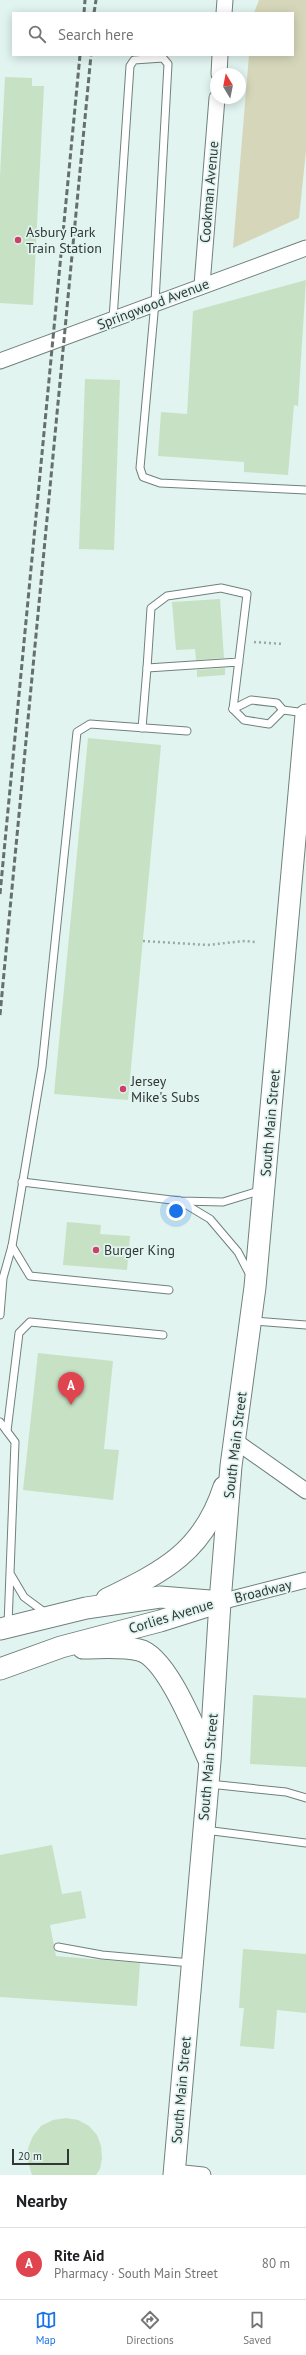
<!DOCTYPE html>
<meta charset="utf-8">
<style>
:root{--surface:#fff;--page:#f2f2f2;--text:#202124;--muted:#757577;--line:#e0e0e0;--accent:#1a73e8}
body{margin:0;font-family:"PT Sans",sans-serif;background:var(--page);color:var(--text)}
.compass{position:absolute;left:210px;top:68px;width:36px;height:36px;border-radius:50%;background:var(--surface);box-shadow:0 2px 10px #0003;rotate:350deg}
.scale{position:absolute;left:12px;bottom:10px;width:57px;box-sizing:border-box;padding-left:4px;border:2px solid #313836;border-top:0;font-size:11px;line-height:14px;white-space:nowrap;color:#313836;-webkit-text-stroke:3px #e1f4ef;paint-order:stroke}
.you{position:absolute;left:176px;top:1211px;width:14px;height:14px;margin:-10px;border:3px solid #fff;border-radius:50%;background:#1a73e8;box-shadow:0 0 0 6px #1a73e833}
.badge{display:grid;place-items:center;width:26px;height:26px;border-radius:50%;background:var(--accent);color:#fff;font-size:13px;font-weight:700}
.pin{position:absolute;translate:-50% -33px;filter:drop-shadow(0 1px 2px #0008)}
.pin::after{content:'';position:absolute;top:21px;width:14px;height:12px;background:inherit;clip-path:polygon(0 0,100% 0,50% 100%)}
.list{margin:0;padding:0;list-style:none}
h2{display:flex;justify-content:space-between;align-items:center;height:52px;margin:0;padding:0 16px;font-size:17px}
h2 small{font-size:13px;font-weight:400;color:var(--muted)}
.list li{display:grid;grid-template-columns:26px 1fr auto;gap:12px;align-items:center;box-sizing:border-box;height:72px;padding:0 16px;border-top:1px solid var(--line)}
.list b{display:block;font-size:15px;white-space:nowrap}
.list p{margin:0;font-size:13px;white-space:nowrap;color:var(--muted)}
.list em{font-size:13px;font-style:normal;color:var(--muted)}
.icon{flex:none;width:22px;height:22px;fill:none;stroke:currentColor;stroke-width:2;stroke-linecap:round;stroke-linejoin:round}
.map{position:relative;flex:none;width:306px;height:2175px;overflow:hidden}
.search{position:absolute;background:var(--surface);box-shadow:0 2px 10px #0003;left:12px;right:12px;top:12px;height:44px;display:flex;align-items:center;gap:10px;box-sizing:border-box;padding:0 14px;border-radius:0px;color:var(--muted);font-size:15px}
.sheet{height:124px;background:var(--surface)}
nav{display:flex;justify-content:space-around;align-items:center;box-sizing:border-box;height:56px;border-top:1px solid var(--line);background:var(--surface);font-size:11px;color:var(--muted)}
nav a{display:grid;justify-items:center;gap:2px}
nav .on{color:var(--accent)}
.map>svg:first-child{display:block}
.green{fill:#d6d7ba}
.building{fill:#c7e1c5}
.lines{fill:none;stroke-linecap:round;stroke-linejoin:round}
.service-casing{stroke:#70817c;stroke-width:9}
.minor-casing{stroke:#70817c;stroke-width:17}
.secondary-casing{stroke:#70817c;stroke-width:23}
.path{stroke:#9aa9a5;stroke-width:2.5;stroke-dasharray:2 3;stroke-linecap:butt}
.service{stroke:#fff;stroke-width:7}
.minor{stroke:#fff;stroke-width:15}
.secondary{stroke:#fff;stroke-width:21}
.rail{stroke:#65706d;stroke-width:3;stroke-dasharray:6 3;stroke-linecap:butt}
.poi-dot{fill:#ce406b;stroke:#e1f4ef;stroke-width:1.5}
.labels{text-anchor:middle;stroke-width:3.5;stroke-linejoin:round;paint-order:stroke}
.street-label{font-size:14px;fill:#313836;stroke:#e1f4ef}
.poi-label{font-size:14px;fill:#313836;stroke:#e1f4ef;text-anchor:start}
</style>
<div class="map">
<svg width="306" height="2175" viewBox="0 0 306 2175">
<rect width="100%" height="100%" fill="#e1f4ef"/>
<path class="green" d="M259,0H306V151L299,218L233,248L249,55H293V13H254Z"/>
<g class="building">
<path d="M5,77L32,78V86H44L33,305L0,303V176Z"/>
<path d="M306,280L298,406L294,405L288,475L244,472V462L158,456L161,412L187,414L193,311Z"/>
<path d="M85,379L120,380L114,550L79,549Z"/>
<path d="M220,599L224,658L196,660L195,649L176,650L172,602Z"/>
<path d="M225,668V675L197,677V670Z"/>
<path d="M88,738L161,745L128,1100L54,1094Z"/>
<path d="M67,1222L101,1225L100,1234L130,1236L127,1270L63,1265Z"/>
<path d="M38,1353L113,1361L104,1449L119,1450L113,1500L23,1490Z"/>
<path d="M253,1695L306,1698V1767L250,1764Z"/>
<path d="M52,1845L62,1894L81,1891L86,1918L50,1925L56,1956L140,1963L137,2006L0,1997V1855Z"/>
<path d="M243,1949L306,1954V2013L277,2010L274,2049L240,2046L244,2008H239Z"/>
<path d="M66,2118L78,2120L89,2126L97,2135L101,2146L102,2158L100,2169L96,2175H32L28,2161V2148L33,2136L41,2126L53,2120Z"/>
</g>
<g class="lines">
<g class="service-casing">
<g id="service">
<path d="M113,319L130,66L134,60L163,58L168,64L155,302L140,468L143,477L160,483L306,490"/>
<path d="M233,709L247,594L221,588L167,596L151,608L147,668L239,662"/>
<path d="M233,709L251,700L277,703L283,710L306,713"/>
<path d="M233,709L244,720L269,724L283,710"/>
<path d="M142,728L147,668"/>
<path d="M22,1182L180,1201L223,1202L262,1190"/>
<path d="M180,1201L210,1219L238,1252L250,1275"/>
<path d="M12,1246L30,1276L169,1290"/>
<path d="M0,1315L3,1278L12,1246L42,1067L77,732L90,724L187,731"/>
<path d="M253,1321L306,1325"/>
<path d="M0,1422L15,1442L8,1625"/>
<path d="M7,1431L19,1333L30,1322L163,1335"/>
<path d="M11,1575L24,1597L47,1614"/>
<path d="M209,1784L286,1792L306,1798"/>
<path d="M205,1830L306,1843"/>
<path d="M58,1947L102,1955L191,1963"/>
</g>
</g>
<g class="minor-casing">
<g id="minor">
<path d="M224,13L225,0"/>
<path d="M219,74L220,55"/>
<path d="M202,285L217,98"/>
<path d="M0,361L306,248"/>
<path d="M234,1440L306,1491"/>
<path d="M220,1602L306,1580"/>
<path d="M174,2172L203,2175"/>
</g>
</g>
<g class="secondary-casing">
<g id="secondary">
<path d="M107,1599C164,1571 203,1552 224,1487"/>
<path d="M0,1629L86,1608L160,1597L210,1601"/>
<path d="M83,1648C101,1648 122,1646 139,1650C167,1656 197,1735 209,1760"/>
<path d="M0,1669L61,1647L160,1621L220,1602"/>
<path d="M174,2175L210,1761L220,1602L231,1466L255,1287L306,715"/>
</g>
</g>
<g class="path">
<path d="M254,642L283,644"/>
<path d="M143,941L207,945L245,941L255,942"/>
</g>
<use href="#service" class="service"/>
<use href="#minor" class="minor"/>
<use href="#secondary" class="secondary"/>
<g class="rail">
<path d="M84,13L85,0"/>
<path d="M94,13L96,0"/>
<path d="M0,894L80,55"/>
<path d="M0,1015L91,55"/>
</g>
</g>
<g class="poi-dot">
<circle cx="18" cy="240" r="4"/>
<circle cx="123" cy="1089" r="4"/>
<circle cx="96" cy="1250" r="4"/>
</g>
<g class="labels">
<g class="street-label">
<text transform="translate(209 192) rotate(-85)" y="5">Cookman Avenue</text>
<text transform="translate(153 304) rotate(-21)" y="5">Springwood Avenue</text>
<text transform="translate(270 1123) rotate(-85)" y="5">South Main Street</text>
<text transform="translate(235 1445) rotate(-83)" y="5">South Main Street</text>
<text transform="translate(263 1591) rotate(-14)" y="5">Broadway</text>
<text transform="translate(171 1616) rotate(-17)" y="5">Corlies Avenue</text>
<text transform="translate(208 1767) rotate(-85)" y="5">South Main Street</text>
<text transform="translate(181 2090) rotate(-85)" y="5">South Main Street</text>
</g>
<g class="poi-label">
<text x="26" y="237">Asbury Park<tspan x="26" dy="16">Train Station</tspan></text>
<text x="131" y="1086">Jersey<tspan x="131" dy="16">Mike's Subs</tspan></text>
<text x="104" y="1255">Burger King</text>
</g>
</g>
</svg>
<svg class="compass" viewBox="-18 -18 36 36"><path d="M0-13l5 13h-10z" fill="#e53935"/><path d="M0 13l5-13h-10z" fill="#757577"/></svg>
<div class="scale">20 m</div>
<div class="you"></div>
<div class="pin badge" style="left:71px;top:1405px;background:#e0444e">A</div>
<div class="search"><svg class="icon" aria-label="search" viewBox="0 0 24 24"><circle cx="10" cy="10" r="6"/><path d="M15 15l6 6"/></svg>Search here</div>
</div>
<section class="sheet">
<h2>Nearby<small></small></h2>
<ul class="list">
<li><span class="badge" style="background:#e0444e">A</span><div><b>Rite Aid</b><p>Pharmacy · South Main Street</p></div><em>80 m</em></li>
</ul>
</section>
<nav>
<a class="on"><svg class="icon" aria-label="map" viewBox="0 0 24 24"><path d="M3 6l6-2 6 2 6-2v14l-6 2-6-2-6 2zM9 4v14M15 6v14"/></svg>Map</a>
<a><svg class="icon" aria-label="directions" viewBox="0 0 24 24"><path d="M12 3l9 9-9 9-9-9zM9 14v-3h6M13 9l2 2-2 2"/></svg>Directions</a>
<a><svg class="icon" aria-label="saved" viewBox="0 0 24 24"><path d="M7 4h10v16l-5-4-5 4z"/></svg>Saved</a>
</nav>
